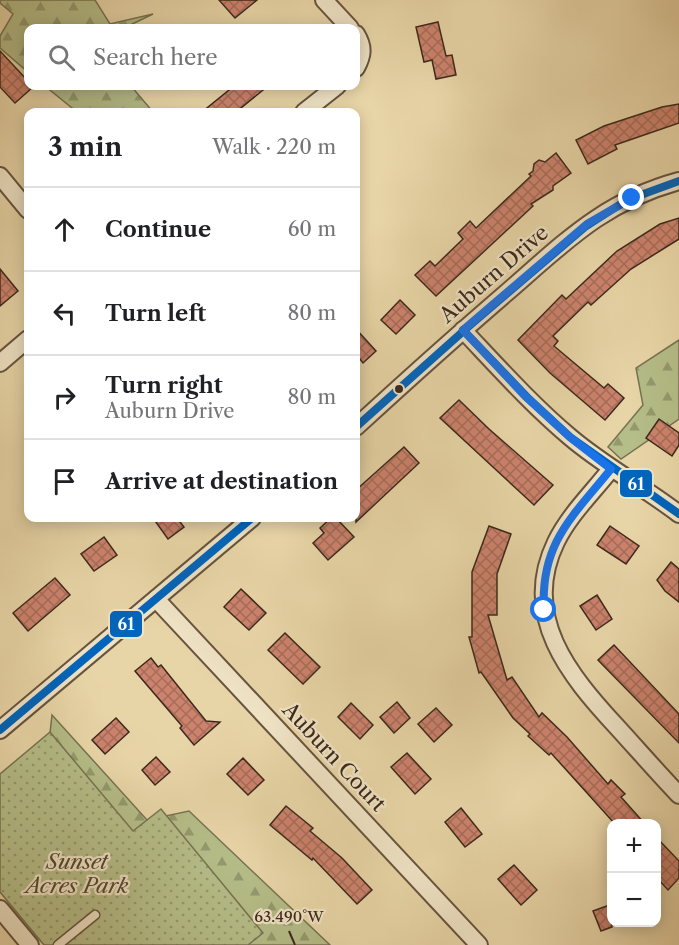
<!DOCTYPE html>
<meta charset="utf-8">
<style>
:root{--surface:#fff;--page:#f2f2f2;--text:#202124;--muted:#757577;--line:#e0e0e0}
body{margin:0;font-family:"Libre Caslon Text",serif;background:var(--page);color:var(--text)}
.controls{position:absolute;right:18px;bottom:18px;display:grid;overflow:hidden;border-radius:12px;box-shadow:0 3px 15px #0003}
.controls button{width:54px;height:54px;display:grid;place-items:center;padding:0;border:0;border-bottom:2px solid var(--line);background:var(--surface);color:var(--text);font:30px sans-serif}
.stop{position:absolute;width:18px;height:18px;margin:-14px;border:4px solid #1a73e8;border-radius:50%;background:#fff}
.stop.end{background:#1a73e8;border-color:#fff;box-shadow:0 2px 6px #0008}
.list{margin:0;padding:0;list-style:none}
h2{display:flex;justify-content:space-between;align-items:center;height:78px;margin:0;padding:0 24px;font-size:26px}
h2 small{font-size:20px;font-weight:400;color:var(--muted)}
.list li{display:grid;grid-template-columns:39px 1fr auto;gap:18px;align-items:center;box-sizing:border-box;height:84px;padding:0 24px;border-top:2px solid var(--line)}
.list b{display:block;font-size:22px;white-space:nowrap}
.list p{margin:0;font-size:20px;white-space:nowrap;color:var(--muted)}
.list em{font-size:20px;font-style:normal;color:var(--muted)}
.icon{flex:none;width:33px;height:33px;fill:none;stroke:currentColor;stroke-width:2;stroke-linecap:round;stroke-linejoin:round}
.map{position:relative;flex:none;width:679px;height:945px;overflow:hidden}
.search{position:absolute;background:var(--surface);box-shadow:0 3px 15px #0003;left:24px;top:24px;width:336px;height:66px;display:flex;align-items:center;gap:15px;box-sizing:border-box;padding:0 21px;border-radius:12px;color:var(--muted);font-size:22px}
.panel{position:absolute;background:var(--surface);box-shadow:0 3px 15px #0003;left:24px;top:108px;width:336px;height:414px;border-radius:12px}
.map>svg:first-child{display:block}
.forest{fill:url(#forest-firs);stroke:#787352;stroke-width:1.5}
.park{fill:url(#park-dots);stroke:#787352;stroke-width:1.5}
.building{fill:url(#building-cross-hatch);stroke:#3c291b;stroke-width:1.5}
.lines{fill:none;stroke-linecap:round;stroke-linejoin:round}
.service-casing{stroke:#67543e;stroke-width:11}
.minor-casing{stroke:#67543e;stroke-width:20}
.service{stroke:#f0e4c6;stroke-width:8}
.minor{stroke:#f0e4c6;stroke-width:16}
.bus-1-casing{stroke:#f0e4c6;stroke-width:12}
.bus-1{stroke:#0065bd;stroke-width:8}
.route{stroke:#1a73e8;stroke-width:8}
.ticks{fill:none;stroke:#3c291b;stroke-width:2}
.bus-dot{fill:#3c291b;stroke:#f0e4c6;stroke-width:2}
.labels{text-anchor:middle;stroke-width:4.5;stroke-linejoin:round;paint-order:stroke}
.street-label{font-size:21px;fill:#3c291b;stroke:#f0e4c6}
.park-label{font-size:21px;font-style:italic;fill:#544731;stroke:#f0e4c6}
.ticks-label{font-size:15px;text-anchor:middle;fill:#3c291b;stroke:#f0e4c6;stroke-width:4.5;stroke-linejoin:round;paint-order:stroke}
.line-badge{stroke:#f0e4c6;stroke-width:2}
.badge-label{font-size:16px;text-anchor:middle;font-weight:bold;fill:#fff}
</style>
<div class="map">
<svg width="679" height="945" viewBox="0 0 679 945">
<defs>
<pattern id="forest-firs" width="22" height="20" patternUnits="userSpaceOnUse" patternTransform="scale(1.5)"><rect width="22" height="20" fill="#b5bd88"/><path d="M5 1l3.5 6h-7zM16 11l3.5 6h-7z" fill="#949a6e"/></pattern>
<pattern id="park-dots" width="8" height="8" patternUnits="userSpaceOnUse" patternTransform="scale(1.5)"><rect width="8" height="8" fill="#b5bd88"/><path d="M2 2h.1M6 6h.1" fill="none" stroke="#949a6e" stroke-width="1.8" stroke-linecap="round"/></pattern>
<pattern id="building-cross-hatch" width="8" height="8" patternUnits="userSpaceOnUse" patternTransform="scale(1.5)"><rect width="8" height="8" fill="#cc836d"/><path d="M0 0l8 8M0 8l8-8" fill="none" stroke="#a76b59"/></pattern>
</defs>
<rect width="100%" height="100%" fill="#e8d5a7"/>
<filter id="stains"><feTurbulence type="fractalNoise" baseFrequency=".00333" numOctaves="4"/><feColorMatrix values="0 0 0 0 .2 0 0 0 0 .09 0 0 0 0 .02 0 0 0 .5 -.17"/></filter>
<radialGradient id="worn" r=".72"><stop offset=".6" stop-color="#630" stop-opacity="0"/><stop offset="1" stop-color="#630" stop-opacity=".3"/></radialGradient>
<g class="forest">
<path d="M0,0H95L110,24L153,14L124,28H28V72L0,48V36L13,14L0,3Z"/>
<path d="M45,86H131L153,112H77Z"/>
<path d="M679,340V419L621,459L608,447L643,405L636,368Z"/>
<path d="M52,715L147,820L189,811L330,945H151L45,778Z"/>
</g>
<path class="park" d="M50,732L133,831L161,809L263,933L248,945H44L0,892V774Z"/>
<g class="building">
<path d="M219,0H257L235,18Z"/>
<path d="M438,22L446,56L452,55L456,75L436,79L432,60L424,62L416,27Z"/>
<path d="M0,51L28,81V86L33,87L15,103L0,87Z"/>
<path d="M234,86H268L236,112H202Z"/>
<path d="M679,104V123L615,145L617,149L588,164L576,140L604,126L662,107Z"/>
<path d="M556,153L571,173L553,186V190L531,204L533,206L436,296L415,275L430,261L435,266L463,239L458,233L470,221L476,228L531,176L529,174L533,171L534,164L539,160L545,162Z"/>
<path d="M679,218V239L631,269L591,305L588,302L553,336L558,341L554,346L604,388L608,384L624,398L605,420L550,373L518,340L562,295L566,299L617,251L660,224Z"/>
<path d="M0,269L18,291L0,306Z"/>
<path d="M400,300L415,315L396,334L381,320Z"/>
<path d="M356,329L376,351L363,363L356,354Z"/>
<path d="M459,400L489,429L553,485L534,505L440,418Z"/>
<path d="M659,419L679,433V445L672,456L646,438Z"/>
<path d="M404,447L419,463L356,522V490Z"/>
<path d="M153,518H177L184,527L168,539Z"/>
<path d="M331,518H336L354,537L328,560L313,543L324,533L320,528Z"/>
<path d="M489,526L511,534L497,574V615H488L507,680L512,677L539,717L542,713L567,737L608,784L611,780L625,794L621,797L645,824H615L551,753L549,755L528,736L530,734L513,718L481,672L479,673L469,637H472V572Z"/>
<path d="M610,526L639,546L626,564L597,545Z"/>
<path d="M104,537L117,555L94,571L81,554Z"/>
<path d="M671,562L679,569V602L665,591L657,580Z"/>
<path d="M55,578L70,595L28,631L13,613Z"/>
<path d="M241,589L266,613L249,630L224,607Z"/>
<path d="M597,595L612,619L596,630L580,606Z"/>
<path d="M285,633L320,667L303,684L268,650Z"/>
<path d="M614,645L679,714V743L598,660Z"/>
<path d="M151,658L158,667L161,665L206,721L220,722L194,745L180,728L182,726L135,671Z"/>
<path d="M397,702L410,718L394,733L380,717Z"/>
<path d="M351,703L373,725L360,739L338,717Z"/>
<path d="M436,708L452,725L434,742L418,724Z"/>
<path d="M116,718L129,732L105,754L92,740Z"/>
<path d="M407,753L431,779L415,794L391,767Z"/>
<path d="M156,757L170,772L155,785L142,770Z"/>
<path d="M243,758L264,780L248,795L227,774Z"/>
<path d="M286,806L313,828L310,831L342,858L372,890L357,904L313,858L312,860L270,825Z"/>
<path d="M461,808L482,834L465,847L445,822Z"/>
<path d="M657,838L679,861V878L668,890L657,878Z"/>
<path d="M514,865L537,890L521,905L498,879Z"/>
<path d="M612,904V927L601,931L593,911Z"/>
</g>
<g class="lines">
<g class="service-casing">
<path id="service" d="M58,945L95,915"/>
</g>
<g class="minor-casing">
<g id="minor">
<path d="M324,0L350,28"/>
<path d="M356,34C364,47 363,55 356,68"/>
<path d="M304,112L337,86"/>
<path d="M0,176L28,210"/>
<path d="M463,330C498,367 532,405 570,437C604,466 644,487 679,514"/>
<path d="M0,363L28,339"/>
<path d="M356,427C405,382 455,337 505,294C563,244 602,202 679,181"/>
<path d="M611,469C593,492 569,515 556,542C520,616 569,675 617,727C638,750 658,773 679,795"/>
<path d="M156,599L479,945"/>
<path d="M0,730L252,518"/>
<path d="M0,909L30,945"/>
</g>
</g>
<use href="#service" class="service"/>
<use href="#minor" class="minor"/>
<g class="bus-1-casing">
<g id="bus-1">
<path d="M463,330L529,399L570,437L679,514"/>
<path d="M356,427L468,327L585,227L627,200L679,181"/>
<path d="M0,730L252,518"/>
</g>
</g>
<use href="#bus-1" class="bus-1"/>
</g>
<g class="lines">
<path class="route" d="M544,610C540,543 573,516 611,469L571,438L525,396L463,330L587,224L632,198"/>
</g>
<path class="ticks" d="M289,931L295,945"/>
<circle class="bus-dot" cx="399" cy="389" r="5"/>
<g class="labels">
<g class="street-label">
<text transform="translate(494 274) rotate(-41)" y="7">Auburn Drive</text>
<text transform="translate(334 757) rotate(47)" y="7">Auburn Court</text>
</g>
<g class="park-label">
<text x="77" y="869">Sunset<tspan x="77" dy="24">Acres Park</tspan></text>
</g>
</g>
<g class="ticks-label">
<text x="289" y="922">63.490°W</text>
</g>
<g class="line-badge">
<rect x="619" y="469" width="34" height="29" rx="6" fill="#0065bd"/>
<rect x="109" y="610" width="34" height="28" rx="6" fill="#0065bd"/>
</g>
<g class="badge-label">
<text x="636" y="490">61</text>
<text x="126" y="630">61</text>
</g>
<rect width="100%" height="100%" filter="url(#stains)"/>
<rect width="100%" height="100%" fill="url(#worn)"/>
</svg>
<div class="controls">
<button>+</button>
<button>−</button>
</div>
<div class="stop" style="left:544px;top:610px"></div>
<div class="stop end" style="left:632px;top:198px"></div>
<div class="search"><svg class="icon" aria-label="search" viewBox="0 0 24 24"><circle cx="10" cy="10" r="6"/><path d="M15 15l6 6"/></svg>Search here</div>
<section class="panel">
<h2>3 min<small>Walk · 220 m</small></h2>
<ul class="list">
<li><svg class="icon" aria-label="ahead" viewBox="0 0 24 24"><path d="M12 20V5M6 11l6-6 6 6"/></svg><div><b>Continue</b></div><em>60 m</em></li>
<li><svg class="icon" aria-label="left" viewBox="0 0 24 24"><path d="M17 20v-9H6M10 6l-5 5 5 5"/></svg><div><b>Turn left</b></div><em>80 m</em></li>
<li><svg class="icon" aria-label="right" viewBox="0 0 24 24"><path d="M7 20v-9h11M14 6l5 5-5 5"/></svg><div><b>Turn right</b><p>Auburn Drive</p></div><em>80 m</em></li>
<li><svg class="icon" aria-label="arrive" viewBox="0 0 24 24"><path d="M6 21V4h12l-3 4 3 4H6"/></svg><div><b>Arrive at destination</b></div></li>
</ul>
</section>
</div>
